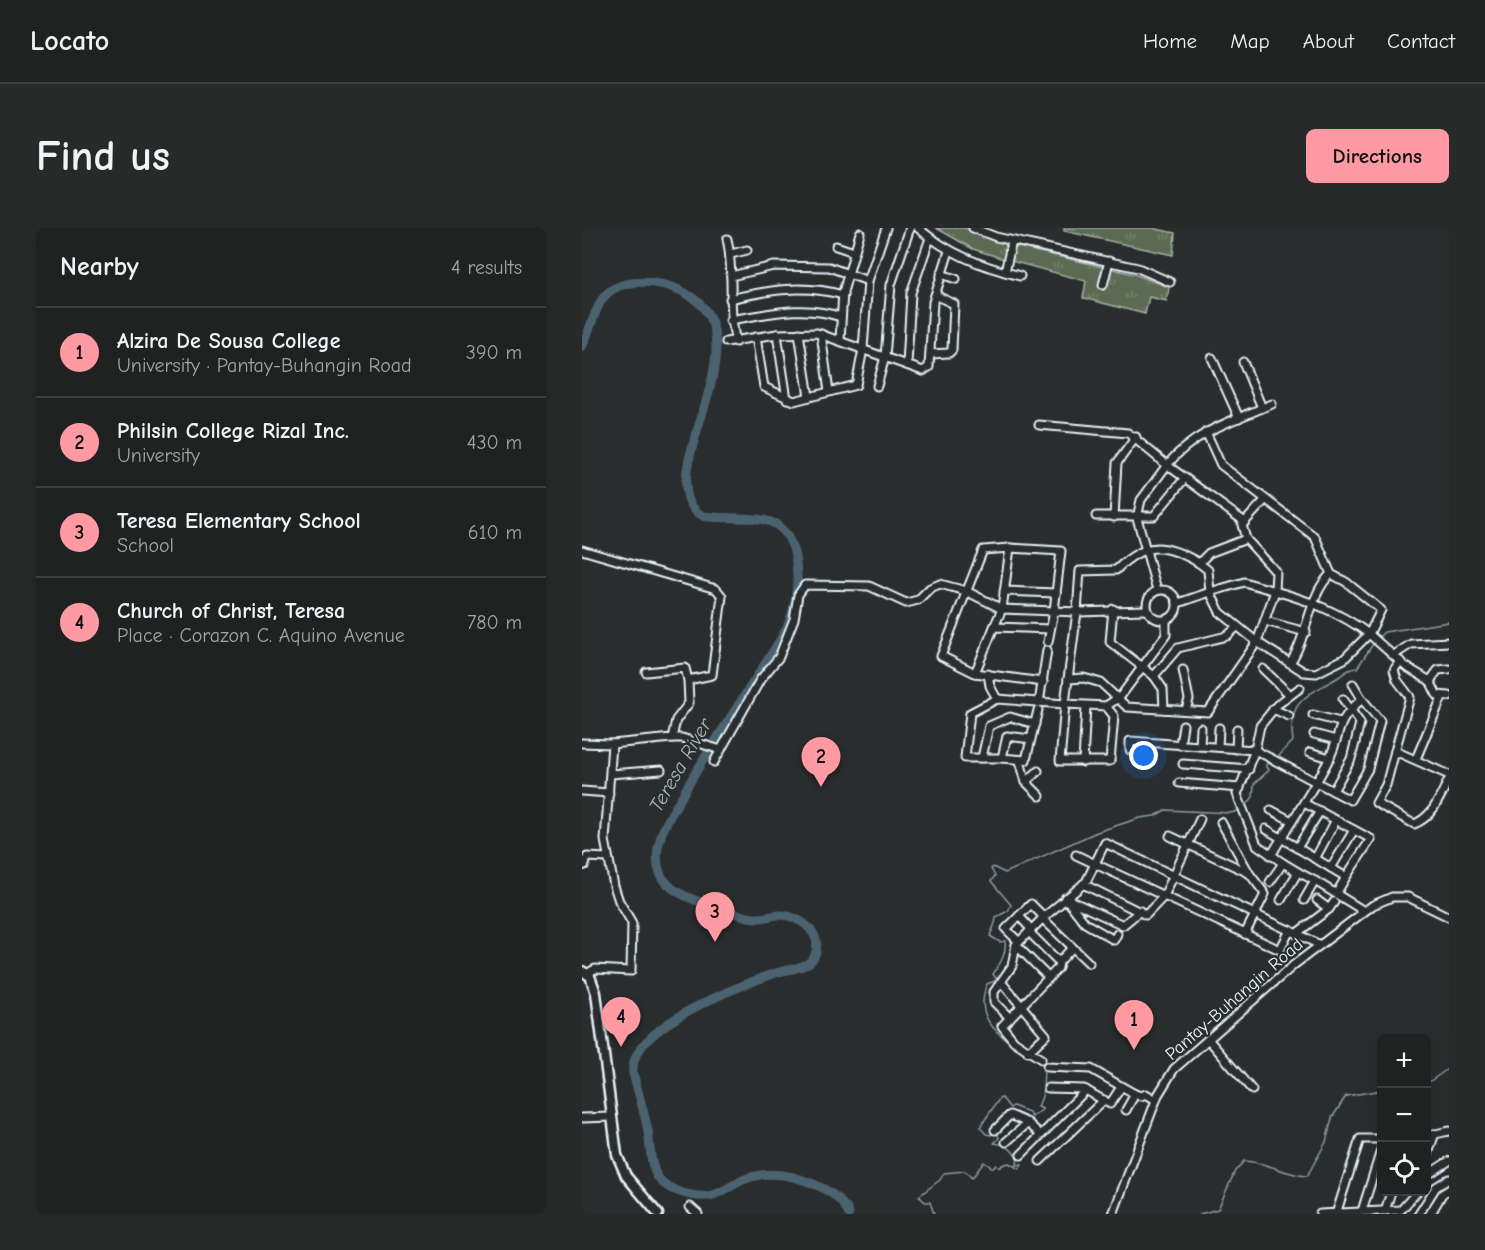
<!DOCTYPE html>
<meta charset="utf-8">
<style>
:root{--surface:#202222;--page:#282a2a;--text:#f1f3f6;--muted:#a2a4a5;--line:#3d3f40;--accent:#ff9aa2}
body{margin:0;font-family:"Comic Neue",sans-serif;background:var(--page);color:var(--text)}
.controls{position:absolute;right:18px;bottom:18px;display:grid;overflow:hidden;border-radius:9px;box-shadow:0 6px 24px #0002}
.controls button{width:54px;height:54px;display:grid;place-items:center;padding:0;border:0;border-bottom:2px solid var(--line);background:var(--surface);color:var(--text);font:30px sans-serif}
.you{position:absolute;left:562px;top:528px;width:21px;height:21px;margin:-15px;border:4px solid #fff;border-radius:50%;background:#1a73e8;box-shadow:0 0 0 9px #1a73e833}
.badge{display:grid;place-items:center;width:39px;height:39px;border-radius:50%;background:var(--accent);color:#111;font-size:20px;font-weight:700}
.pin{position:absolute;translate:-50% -50px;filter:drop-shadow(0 2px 3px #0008)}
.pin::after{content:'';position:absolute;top:32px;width:21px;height:18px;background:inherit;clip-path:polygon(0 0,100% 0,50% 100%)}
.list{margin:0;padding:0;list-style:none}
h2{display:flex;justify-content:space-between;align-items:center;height:78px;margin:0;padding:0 24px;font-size:26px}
h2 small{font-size:20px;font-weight:400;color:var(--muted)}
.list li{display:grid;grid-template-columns:39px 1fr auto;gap:18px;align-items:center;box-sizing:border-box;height:90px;padding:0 24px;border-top:2px solid var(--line)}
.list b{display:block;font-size:22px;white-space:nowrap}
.list p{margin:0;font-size:20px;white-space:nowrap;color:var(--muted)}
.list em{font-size:20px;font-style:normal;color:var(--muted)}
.icon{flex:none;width:33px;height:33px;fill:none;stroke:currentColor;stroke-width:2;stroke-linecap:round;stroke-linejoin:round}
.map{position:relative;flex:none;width:867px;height:986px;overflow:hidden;border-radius:9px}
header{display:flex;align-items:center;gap:36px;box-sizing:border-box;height:84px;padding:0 30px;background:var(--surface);border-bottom:2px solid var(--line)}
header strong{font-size:28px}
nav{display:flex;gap:33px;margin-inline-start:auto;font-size:21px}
.intro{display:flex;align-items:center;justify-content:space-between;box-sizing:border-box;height:144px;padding:0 36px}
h1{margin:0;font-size:42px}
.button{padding:15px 27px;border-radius:9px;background:var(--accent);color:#111;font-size:21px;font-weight:700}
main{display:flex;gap:36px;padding:0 36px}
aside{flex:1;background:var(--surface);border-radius:9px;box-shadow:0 6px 24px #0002}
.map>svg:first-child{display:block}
.grass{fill:url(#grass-tufts);stroke:#a2aea6;stroke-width:1.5}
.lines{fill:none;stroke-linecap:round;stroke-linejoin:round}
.stream{stroke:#8a9ca6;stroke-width:1.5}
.river{stroke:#4b636f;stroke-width:9}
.minor-casing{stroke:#e8f1f8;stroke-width:11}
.major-casing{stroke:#e8f1f8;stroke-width:13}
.minor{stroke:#2a2d2e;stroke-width:7}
.major{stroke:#2a2d2e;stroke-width:8}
.labels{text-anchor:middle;stroke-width:4.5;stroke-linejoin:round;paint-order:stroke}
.street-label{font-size:18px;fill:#e8f1f8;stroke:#2a2d2e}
.water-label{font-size:20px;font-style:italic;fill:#a9b8c1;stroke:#2a2d2e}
</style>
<header>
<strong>Locato</strong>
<nav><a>Home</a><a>Map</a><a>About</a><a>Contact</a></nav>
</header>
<div class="intro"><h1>Find us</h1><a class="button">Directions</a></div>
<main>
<aside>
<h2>Nearby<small>4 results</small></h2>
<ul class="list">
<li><span class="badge">1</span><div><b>Alzira De Sousa College</b><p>University · Pantay-Buhangin Road</p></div><em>390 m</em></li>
<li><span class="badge">2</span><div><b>Philsin College Rizal Inc.</b><p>University</p></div><em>430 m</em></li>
<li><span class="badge">3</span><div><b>Teresa Elementary School</b><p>School</p></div><em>610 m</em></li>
<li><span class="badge">4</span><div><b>Church of Christ, Teresa</b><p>Place · Corazon C. Aquino Avenue</p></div><em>780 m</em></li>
</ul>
</aside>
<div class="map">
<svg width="867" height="986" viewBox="0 0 867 986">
<defs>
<pattern id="grass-tufts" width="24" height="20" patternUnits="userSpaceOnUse" patternTransform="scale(1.5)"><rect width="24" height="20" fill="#5d6b53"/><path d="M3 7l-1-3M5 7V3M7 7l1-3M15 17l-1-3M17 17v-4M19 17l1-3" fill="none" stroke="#74816c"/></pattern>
</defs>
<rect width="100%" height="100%" fill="#2a2d2e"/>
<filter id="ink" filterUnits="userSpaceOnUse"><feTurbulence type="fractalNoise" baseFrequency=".0167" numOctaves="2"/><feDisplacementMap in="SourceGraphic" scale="12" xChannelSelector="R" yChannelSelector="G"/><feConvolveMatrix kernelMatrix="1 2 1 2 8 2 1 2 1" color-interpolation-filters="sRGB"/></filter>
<g filter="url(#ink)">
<g class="grass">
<path d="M354,0H383L425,16L422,31L391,21Z"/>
<path d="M482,0H570L593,5L591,27L482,3Z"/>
<path d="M432,18L552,46L587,59L585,73L567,69L563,86L501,70L504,53L429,33Z"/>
</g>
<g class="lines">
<g class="stream">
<path d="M796,410L802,404L867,394"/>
<path d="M695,530L711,513C705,472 725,468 755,450C763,445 765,441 775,440L793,413"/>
<path d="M663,579L671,569L672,556L687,542L684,537L689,534"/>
<path d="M844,856L867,840"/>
<path d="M415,903L417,910L412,915L424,917L436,929L435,937L440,936"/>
<path d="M411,904L409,907L404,906L398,899L417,871L420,870L428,880L431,878L447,884L450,889L461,881L456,879L461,866L462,838C435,815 387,801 405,756L415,752L411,746C418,737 425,726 423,713L418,714L408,708C410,701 414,696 414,689L426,683L429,677L409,653L413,648L409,641L411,639L423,645L515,604L558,590L573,588L583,582L649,585L659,582"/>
<path d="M352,986L348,974H343L337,968L358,952L362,945L383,943L390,950L402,934L411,940L414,937L418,940L420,937L427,935L437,941L440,937"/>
<path d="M618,986L636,981L653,943L662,933C687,934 700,946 725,948L744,914L750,890L764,868L800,862"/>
</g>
<path class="river" d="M0,119C7,105 11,87 19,73C33,50 68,52 90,59C202,99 57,253 121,288C141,292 182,286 196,298C221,317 217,366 208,392C202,409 190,424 181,439C155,480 128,519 104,561C96,576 86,589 80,605C62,655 96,668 137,680C149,684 163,690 176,690C184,690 191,687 199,687C219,688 243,707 232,729C226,741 203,741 191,746C157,758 45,800 51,845C56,864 62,883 66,903C68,917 68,936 75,948C81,958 91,962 101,965C142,977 144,952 178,947C206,943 254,958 266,985L264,979L267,986"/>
<g class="minor-casing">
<g id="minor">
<path d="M336,0C367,26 399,38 438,48"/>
<path d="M391,0L414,9L556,40L588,54"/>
<path d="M145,11C153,45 145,79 154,114"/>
<path d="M254,18L272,24"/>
<path d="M149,26L165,22"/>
<path d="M423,44L430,13"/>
<path d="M359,46L374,51"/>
<path d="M149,48L192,38L247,39L286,53"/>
<path d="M521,57L527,33"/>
<path d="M148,71C186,62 222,56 261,67"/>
<path d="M148,92C186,86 222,76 259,89"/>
<path d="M217,105L227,169"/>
<path d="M195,106L205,171"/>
<path d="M239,106L247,164"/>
<path d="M174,109L182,159L212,173L274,157L281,121L286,53L304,0"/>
<path d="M258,112L261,64L278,5"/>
<path d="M144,114L195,106L235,105L341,143L347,139L351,74L367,23"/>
<path d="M348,126L367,125L370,122L372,76L353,67"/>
<path d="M630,130L657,190"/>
<path d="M661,134L680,180"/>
<path d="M325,137L329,65L348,10"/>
<path d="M295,158L303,129L309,57L328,0"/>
<path d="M457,197L546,205L585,237C613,203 650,193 690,176"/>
<path d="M624,204L639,237L733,309L749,346L764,354L799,382L787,406L823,438L848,453"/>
<path d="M514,288H572L603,250"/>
<path d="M532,289L535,235L554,209"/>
<path d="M0,322L134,361L140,368L130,447L106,452L107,475L94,492L90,510L30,516L23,612L32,658L37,673L50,695L49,743L13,741L6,745"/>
<circle cx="580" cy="377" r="15"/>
<path d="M575,362L555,290L559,272L585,237L663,294"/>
<path d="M422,363L474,365"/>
<path d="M596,375L628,364L626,342L617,335"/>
<path d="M531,381L528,414L572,448L581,461L582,481"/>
<path d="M564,382L495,384L498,343L534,342C563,313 583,315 617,335L627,325L664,311"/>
<path d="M683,393L724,404"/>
<path d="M412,399L420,381L472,383L479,323L428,320"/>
<path d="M466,414L472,383L495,384L486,451"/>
<path d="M812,427L829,416L867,414"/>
<path d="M708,435C726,409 727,365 749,346"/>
<path d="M681,441L708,467"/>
<path d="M867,441L856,442L848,453L855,467L867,468"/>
<path d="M601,442L607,471L604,482"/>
<path d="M64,444L103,440L106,452"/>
<path d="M406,446L408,458L415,471"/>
<path d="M572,448L596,420L645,408L655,399"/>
<path d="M461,454L393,445L412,399L468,401"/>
<path d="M771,456L780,471"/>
<path d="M457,475L465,422"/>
<path d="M483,476L524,478L532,488L528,533H478Z"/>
<path d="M524,478L538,469L584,407V392"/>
<path d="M691,481L707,488"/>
<path d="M731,487L758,494"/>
<path d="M453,496L428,489L407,498L400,530H383L388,485L415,471L483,476L486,451L502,450L519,455L545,479L626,484L675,414L693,363L662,354L628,364L638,384L675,414L722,444L734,445L762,431L787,406C757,384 728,373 693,363L694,344L664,311L660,297L683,272"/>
<path d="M732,506L754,512"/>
<path d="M90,510H100L139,522"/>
<path d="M449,511L425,508L420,530L444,532L456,482"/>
<path d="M0,515L30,516"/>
<path d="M598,517L601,497"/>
<path d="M618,518L619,500"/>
<path d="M636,519L637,500"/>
<path d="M654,521L655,501"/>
<path d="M548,522V513L673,522L768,572L786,541L798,493L780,471C751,496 761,504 746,533C729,566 707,596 689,628"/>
<path d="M813,523L828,469L815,452L812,442L818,433"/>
<path d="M728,524L748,530"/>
<path d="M400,530H420"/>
<path d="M834,531L860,469"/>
<path d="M438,533L444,554L458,568"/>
<path d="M132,534L178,452L197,429L212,391L216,367L223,357L287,358L324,375L336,372L348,360L358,356L384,363L420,381L428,320L401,322L359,428L393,445"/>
<path d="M501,534L504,478"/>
<path d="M601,536L667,541"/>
<path d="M29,546L79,542"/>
<path d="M867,547L813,523L804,557L794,575L832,596C851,589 858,569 867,551"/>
<path d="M444,554L456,543"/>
<path d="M597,555L658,560"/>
<path d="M0,563L27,565"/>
<path d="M751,563L769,531L778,495L761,471"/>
<path d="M689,582L710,593"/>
<path d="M639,594L667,645L683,666L663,706"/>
<path d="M684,601L764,649L789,611L722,575"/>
<path d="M588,608L667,645"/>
<path d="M715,620L738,583"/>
<path d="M494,627L698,722L708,702"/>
<path d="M733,631L754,592"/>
<path d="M701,635L716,644"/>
<path d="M0,638L3,637L5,629L26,630"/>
<path d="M749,640L772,602"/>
<path d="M733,653L782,683"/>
<path d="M688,654L701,635L675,617L655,566L673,522L678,498L695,477L718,460"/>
<path d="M501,656L564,687L582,668L618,591"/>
<path d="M754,666L764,649"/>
<path d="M483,670L541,697L558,683"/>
<path d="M485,672L503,695L532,712L535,706"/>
<path d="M699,672L716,644L733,653L722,672"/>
<path d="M735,672L747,681"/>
<path d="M437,688L449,701"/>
<path d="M460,690L507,735"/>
<path d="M447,704L477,734"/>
<path d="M715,705L747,681L752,674"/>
<path d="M437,714L424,701L449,676L462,689"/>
<path d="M434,717L467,750"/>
<path d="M420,755L464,807L446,824"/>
<path d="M428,790L412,774V764L430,738L434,717L462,689L504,654L523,615L738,717"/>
<path d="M626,811L670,862"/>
<path d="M459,831L432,813L420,798L476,740L477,734L490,720"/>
<path d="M465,839L509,841L553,866L559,868L564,866L574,872"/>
<path d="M466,860L502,861L528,876L539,859"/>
<path d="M544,882L553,866"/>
<path d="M0,890L29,889"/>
<path d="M413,902L428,887L446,895L459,907"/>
<path d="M844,908L867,903"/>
<path d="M424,914L446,895"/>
<path d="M439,927L504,862"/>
<path d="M844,932L852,908"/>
<path d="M458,933L522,872"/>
<path d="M844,948L867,933"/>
<path d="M108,979L116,986"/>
<path d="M755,983L778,911H800"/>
<path d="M780,983L800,919"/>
<path d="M803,983L809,964"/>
<path d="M531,986L576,867L592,841L616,820L713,736L791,677L810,669H826L867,689"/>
<path d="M738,986L819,982L835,964"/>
<path d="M837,986L854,959L867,951"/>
<path d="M859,986L867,972"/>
</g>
</g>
<g class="major-casing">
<path id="major" d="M0,743L8,748L14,765L35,927L44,948L76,986"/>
</g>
<use href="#minor" class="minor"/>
<use href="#major" class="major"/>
</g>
</g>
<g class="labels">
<g class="street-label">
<text transform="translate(652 771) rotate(-41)" y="6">Pantay-Buhangin Road</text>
</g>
<g class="water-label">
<text transform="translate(98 537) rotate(-60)" y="7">Teresa River</text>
</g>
</g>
</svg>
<div class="controls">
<button>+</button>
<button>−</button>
<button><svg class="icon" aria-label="locate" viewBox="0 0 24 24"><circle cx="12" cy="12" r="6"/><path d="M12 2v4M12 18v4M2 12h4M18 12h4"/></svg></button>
</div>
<div class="you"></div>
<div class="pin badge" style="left:552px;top:822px">1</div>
<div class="pin badge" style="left:239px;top:559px">2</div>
<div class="pin badge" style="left:133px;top:714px">3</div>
<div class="pin badge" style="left:39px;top:819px">4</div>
</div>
</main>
